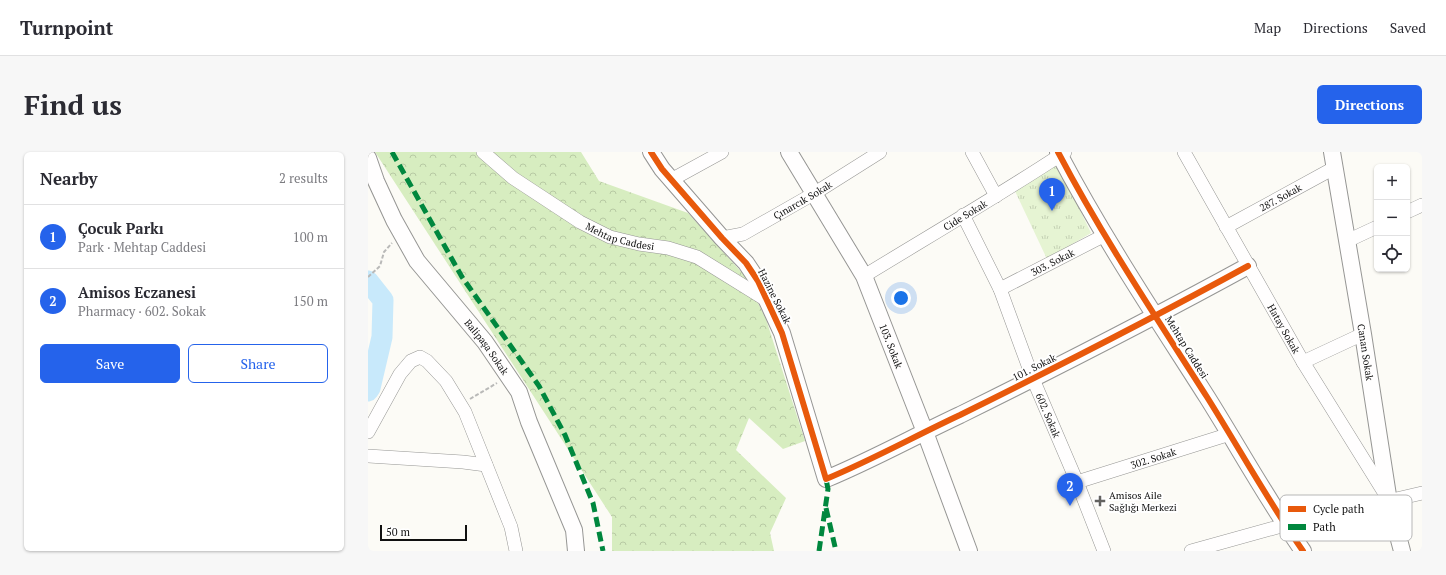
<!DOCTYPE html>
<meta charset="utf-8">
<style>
:root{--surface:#fff;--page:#f7f7f7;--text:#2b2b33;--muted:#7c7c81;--line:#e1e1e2;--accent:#2563eb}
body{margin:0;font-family:"PT Serif",serif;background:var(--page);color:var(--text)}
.controls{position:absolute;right:12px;top:12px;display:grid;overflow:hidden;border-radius:6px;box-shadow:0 1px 3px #0004}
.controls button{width:36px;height:36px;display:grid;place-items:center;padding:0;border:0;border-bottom:1px solid var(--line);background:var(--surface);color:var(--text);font:20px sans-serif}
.scale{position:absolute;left:12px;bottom:10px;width:87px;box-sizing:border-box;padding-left:4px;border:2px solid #101010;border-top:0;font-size:11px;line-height:14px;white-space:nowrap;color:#101010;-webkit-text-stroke:3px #fff;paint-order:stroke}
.you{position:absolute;left:533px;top:146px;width:14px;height:14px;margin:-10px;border:3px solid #fff;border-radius:50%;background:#1a73e8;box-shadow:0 0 0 6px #1a73e833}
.badge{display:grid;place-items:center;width:26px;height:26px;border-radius:50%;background:var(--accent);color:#fff;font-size:13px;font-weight:700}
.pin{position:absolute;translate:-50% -33px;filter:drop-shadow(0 1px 2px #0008)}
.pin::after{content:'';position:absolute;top:21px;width:14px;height:12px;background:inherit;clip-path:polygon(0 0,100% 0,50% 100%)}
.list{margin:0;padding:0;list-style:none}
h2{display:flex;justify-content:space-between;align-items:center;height:52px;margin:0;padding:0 16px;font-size:17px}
h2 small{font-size:13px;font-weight:400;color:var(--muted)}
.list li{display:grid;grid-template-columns:26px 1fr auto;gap:12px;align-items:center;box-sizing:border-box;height:64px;padding:0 16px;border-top:1px solid var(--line)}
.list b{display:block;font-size:15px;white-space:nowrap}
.list p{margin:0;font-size:13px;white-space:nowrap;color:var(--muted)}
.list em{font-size:13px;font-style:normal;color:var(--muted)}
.actions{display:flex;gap:8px;padding:12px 16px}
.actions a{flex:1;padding:9px 0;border:1px solid var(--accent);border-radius:6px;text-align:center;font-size:14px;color:var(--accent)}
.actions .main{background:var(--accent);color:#fff}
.icon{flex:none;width:22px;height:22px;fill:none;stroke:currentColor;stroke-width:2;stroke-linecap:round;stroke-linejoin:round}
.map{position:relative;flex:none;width:1054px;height:399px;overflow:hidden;border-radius:6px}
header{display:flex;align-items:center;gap:24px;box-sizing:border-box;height:56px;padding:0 20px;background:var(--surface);border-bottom:1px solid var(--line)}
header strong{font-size:19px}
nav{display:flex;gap:22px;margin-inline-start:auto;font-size:14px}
.intro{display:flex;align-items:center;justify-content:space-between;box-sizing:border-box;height:96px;padding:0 24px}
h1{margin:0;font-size:28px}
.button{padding:10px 18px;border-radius:6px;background:var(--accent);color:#fff;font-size:14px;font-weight:700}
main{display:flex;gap:24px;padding:0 24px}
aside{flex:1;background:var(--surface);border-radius:6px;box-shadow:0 1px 3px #0004}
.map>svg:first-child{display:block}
.forest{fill:url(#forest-crowns)}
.park{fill:url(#park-tufts)}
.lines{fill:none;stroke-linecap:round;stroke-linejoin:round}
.river{stroke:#c8e9fb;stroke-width:21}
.minor-casing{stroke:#969694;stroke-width:14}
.tertiary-casing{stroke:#969694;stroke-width:18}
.path{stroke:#b9b9b8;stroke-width:2;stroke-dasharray:4 2;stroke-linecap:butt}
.minor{stroke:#fffefe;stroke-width:13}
.tertiary{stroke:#fffefe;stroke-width:16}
.quiet{stroke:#00873e;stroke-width:5;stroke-dasharray:10 5;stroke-linecap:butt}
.cycleway-casing{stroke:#fff;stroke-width:8}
.cycleway{stroke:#e8590c;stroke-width:6}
.poi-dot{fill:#636260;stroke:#fff;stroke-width:1.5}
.labels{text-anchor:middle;stroke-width:4;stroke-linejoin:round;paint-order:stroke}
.street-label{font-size:10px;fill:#101010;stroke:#fff}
.poi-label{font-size:10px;fill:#101010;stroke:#fff;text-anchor:start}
.key{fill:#fff;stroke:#b7b7b7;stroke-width:1}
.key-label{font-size:11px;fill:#101010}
</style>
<header>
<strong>Turnpoint</strong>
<nav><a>Map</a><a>Directions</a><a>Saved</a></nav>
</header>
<div class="intro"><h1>Find us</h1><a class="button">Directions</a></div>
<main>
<aside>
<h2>Nearby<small>2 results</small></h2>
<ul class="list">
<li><span class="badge">1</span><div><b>Çocuk Parkı</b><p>Park · Mehtap Caddesi</p></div><em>100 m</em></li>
<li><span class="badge">2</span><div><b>Amisos Eczanesi</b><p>Pharmacy · 602. Sokak</p></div><em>150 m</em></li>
</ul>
<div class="actions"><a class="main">Save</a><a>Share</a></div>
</aside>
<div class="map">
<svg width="1054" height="399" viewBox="0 0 1054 399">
<defs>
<pattern id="forest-crowns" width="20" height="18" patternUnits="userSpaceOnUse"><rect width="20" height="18" fill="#d7edc0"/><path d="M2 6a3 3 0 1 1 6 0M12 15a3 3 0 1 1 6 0" fill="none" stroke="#b8caa4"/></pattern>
<pattern id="park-tufts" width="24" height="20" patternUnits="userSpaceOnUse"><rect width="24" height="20" fill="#e6f4d3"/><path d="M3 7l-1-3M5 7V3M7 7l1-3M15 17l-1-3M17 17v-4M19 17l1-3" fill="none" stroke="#c4d0b4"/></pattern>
</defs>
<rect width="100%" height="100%" fill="#fcfbf6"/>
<path class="forest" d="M7,0H213L231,29L320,61L376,123L398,167L437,289L415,297L381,266L368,298L418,346L402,381L406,399H244V365Z"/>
<path class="park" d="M689,10L723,81L679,107L646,37Z"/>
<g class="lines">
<path class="river" d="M0,129L15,148L14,185L2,236L0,239"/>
<g class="minor-casing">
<g id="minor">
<path id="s1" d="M115,0L145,26L212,70L242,85L271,92L300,96L329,105L400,149"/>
<path d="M604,0L628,44"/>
<path id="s2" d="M816,0L935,210L1019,345"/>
<path d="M303,28L354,0"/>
<path d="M1039,60L1054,53"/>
<path id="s3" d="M595,63L632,137L665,227L709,330L736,399"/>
<path id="s4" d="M858,75L966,16"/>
<path id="s5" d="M354,86L375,82L447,41L512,0"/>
<path d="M979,89L1009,75"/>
<path id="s6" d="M496,124C563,83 632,43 697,0"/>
<path id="s7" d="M632,137L737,83"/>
<path d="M935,210L995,182"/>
<path d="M0,280L32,222L43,209L52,205L59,209L78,229L97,260L143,375L148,399"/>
<path d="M0,304L95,310L118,313"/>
<path id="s8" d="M709,330L862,282"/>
<path d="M823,399L917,373L1054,341"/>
</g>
</g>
<g class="tertiary-casing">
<g id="tertiary">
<path d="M283,0L294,17L354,86L378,111L390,129L414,181L458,327C504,308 547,284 592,263C689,215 785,166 880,114"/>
<path id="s9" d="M421,0L496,124L557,280L601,399"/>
<path d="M690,0C734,84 788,165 839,245C871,296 900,349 935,399"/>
<path id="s10" d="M964,0L995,182L1021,350L1034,399"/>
<path id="s11" d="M0,6L8,29L26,68L49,109L117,190L151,240L161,270L206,378L208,399"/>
</g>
</g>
<g class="path">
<path d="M0,125L12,114L16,100L24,91"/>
<path d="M102,247L129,231"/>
</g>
<use href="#minor" class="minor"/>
<use href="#tertiary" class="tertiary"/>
<g class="quiet">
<path d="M24,0L94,125L171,234L197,283L225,351L235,399"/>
<path d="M458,356L468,399"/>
<path d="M451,399L460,337L458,327"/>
</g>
<g class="cycleway-casing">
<g id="cycleway">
<path d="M283,0L294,17L354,86L378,111L390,129L414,181L458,327C504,308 547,284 592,263C689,215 785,166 880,114"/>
<path d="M690,0C734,84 788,165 839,245C871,296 900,349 935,399"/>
</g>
</g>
<use href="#cycleway" class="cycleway"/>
</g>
<path class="poi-dot" d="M730 343h4v4h4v4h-4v4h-4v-4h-4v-4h4z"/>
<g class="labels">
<g class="street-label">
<text dy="4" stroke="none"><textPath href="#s4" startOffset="62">287. Sokak</textPath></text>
<text dy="4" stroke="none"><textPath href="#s5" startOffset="90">Çınarcık Sokak</textPath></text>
<text dy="4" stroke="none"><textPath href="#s6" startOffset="118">Cide Sokak</textPath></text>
<text dy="4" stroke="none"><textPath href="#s1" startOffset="163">Mehtap Caddesi</textPath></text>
<text dy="4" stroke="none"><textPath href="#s7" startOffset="59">303. Sokak</textPath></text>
<text transform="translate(407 144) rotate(63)" y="4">Hazine Sokak</text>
<text dy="4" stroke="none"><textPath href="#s2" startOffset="203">Hatay Sokak</textPath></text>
<text dy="4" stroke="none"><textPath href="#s9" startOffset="220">103. Sokak</textPath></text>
<text dy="4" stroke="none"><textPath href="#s11" startOffset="225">Balipaşa Sokak</textPath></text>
<text transform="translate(819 195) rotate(58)" y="4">Mehtap Caddesi</text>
<text dy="4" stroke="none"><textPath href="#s10" startOffset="203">Canan Sokak</textPath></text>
<text transform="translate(666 215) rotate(-27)" y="4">101. Sokak</text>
<text dy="4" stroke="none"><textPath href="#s3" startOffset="218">602. Sokak</textPath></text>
<text dy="4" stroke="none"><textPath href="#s8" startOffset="80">302. Sokak</textPath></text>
</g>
<g class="poi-label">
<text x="741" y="347">Amisos Aile<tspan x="741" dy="12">Sağlığı Merkezi</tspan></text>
</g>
</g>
<rect x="912" y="343" width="132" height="46" rx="6" class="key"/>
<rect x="920" y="354" width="18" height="6" fill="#e8590c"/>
<rect x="920" y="372" width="18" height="6" fill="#00873e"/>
<g class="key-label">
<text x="945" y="361">Cycle path</text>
<text x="945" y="379">Path</text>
</g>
</svg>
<div class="controls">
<button>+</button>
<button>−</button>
<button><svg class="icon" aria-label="locate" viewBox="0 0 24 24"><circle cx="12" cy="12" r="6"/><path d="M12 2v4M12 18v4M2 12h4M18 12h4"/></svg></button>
</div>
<div class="scale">50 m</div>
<div class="you"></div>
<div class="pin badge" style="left:684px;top:59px">1</div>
<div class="pin badge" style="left:702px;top:354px">2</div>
</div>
</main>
